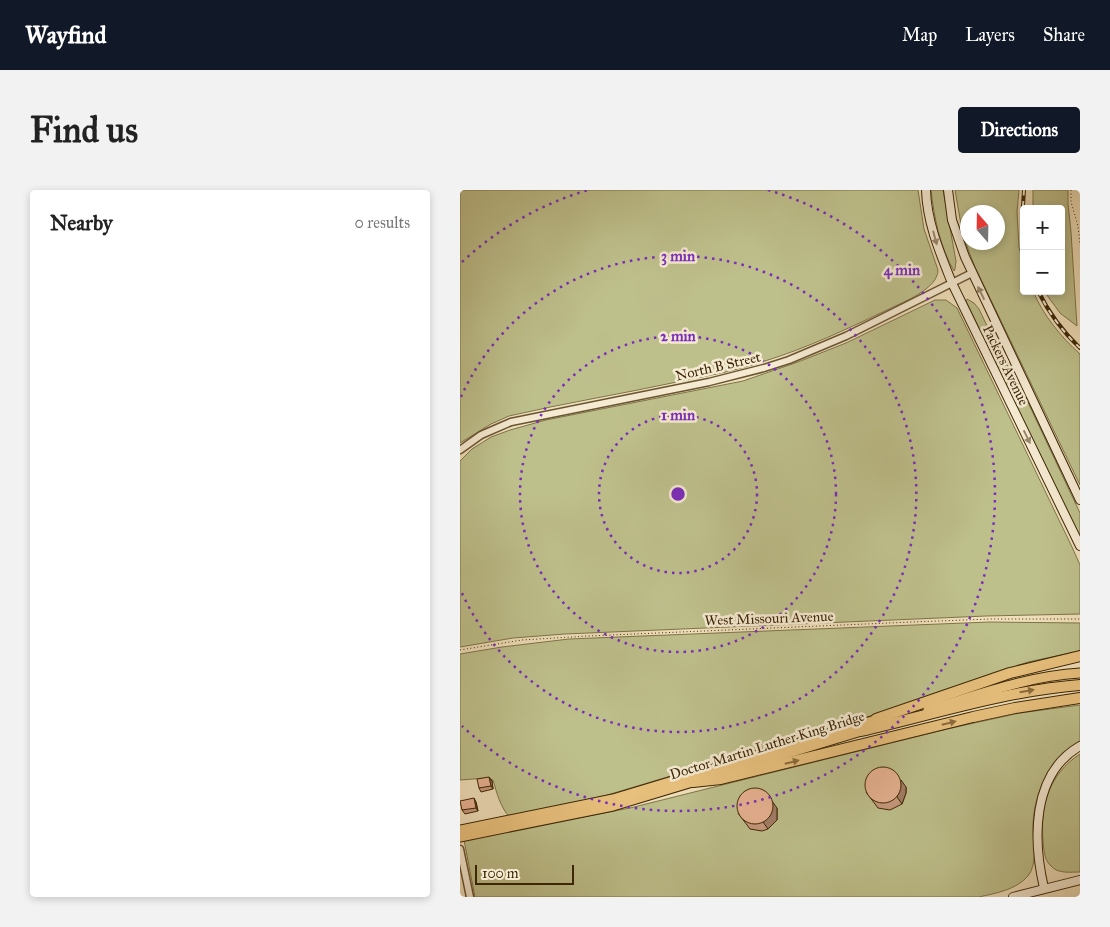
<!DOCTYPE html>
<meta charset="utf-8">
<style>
:root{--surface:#fff;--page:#f2f2f2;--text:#222;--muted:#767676;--line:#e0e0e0;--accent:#111827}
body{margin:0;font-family:"IM FELL Great Primer",serif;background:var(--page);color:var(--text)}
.controls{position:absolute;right:15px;top:15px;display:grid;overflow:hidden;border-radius:5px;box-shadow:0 2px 8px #0003}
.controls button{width:45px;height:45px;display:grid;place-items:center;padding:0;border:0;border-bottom:1px solid var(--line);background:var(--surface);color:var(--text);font:25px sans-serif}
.compass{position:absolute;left:500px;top:15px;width:45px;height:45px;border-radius:50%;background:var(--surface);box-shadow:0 2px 8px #0003;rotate:340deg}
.scale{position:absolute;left:15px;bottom:12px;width:99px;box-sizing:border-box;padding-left:5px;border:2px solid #3d2706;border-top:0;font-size:14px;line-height:18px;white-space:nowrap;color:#3d2706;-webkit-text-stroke:4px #f5ead2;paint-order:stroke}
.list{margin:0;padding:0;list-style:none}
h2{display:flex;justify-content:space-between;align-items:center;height:65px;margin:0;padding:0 20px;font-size:21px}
h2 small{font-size:16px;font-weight:400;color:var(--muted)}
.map{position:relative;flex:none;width:620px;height:707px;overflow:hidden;border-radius:5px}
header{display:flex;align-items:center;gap:30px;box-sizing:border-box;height:70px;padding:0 25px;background:var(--accent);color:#fff}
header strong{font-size:24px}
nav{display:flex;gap:28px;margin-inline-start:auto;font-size:18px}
.intro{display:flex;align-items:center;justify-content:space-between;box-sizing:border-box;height:120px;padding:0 30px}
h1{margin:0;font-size:35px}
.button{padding:12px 22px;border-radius:5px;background:var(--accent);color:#fff;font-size:18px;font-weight:700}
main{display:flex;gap:30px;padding:0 30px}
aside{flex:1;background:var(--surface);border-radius:5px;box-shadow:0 2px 8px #0003}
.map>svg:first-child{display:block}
.green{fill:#bec08c;stroke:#7e7449;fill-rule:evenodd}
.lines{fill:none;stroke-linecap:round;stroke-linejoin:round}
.tertiary-casing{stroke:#6a5533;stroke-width:9}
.secondary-casing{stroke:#3d2706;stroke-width:10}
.primary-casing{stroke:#3d2706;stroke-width:11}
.motorway-casing{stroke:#3d2706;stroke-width:12}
.path{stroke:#3d2706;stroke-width:1;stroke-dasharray:1 2.5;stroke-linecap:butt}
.tertiary{stroke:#f5ead2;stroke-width:6}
.secondary{stroke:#f5ead2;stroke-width:8}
.primary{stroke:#e8c07d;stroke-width:9}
.motorway{stroke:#e8c07d;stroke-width:10}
.rail-casing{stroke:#3d2706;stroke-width:4}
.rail{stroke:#f5ead2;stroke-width:2;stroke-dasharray:5.5;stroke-linecap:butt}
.wall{fill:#c7997e;stroke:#3d2706}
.shaded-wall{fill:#a27d66;stroke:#3d2706}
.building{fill:#e7b292;stroke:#3d2706}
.oneway{fill:#99886c}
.oneway2{fill:#8a6c3c}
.ring{fill:none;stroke:#7b2cbf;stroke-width:2.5;stroke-dasharray:2.5 5}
.labels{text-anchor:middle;stroke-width:5;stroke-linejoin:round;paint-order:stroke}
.street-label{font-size:14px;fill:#3d2706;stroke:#f5ead2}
.centre{fill:#7b2cbf;stroke:#f5ead2;stroke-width:2.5}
.ring-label{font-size:15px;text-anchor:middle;font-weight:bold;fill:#7b2cbf;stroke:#f5ead2;stroke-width:5;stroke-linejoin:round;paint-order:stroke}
</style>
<header>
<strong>Wayfind</strong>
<nav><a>Map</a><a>Layers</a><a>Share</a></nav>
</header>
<div class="intro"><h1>Find us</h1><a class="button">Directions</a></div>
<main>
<aside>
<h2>Nearby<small>0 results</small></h2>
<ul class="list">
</ul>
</aside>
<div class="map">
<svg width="620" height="707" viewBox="0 0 620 707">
<rect width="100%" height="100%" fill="#efdfba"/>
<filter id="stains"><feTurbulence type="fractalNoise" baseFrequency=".004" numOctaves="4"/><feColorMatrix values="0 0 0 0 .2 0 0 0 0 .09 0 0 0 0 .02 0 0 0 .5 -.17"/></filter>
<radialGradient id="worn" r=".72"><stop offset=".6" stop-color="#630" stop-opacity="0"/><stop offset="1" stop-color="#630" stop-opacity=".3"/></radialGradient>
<g class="green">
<path d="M0,0H458L464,39L478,80C478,99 443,112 427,120C387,139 347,158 305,171C276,181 246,186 217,192C161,204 105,213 49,226L31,234L0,253Z"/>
<path d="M471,0H483L496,71L495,79L494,81C480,57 474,27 471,0Z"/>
<path d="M495,0H559L557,22L559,57L564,78V101H573C583,125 601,147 620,164V295L515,77L503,46ZM508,22H538V52H508Z"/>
<path d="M573,0H608V14L611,42L617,136L600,123L584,101H601V19H573Z"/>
<path d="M507,109L514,113L519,119L538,159L564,204L620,323V348L506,111Z"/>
<path d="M475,110H486L497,118L612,357L620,375V424L526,426L105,444L53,448L0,457V271L12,259L31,247L50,240L86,230L283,191L338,172L386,153Z"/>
<path d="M529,432L620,433V461L568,472L407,527L114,615L50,628C40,616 37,604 33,590L27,588L0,590V464L42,457L109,449Z"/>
<path d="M620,515V551C589,572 572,604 573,641C574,655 577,675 568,686C556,700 536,703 519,707H15L4,650L170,618L487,539L560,523Z"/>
<path d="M620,564V682C610,682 598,684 591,676C584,670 584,660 583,651C580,616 589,584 620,564Z"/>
</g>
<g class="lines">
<g class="tertiary-casing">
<g id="tertiary">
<path d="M0,260L21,245L51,232L249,192L304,178L329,170L386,146L512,83"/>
<path d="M0,659L10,707"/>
</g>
</g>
<g class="secondary-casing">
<g id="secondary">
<path d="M466,0C467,33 480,63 492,93L620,356"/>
<path d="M488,0L492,30L505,67L620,310"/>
<path d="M584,698C573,651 571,584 620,556"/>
<path d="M553,707L620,690"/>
</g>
</g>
<g class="primary-casing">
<g id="primary">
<path d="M468,520C518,505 568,486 620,483"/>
<path d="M0,640L153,609L422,528"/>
<path d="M0,647L153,616L408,539"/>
</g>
</g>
<g class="motorway-casing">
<g id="motorway">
<path d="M416,529L550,483L620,466"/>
<path d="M401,541C474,524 545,501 620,495"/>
<path d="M233,592L261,589L513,527L555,518L620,508"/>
</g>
</g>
<g class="path">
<path d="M611,0V12L618,36L620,55"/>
<path d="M0,460L62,450L128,446L452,432L531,429H620"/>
</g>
<use href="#tertiary" class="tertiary"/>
<use href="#secondary" class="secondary"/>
<use href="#primary" class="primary"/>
<use href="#motorway" class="motorway"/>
<g class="rail-casing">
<g id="rail">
<path d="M564,0L562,31L564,51"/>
<path d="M578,101C589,123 602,141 620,158"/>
</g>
</g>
<use href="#rail" class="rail"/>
</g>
<g class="wall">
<path d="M29,587L32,591L33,599L21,602L19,598Z"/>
<path d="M446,597V603L442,614L430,620L418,618L406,602Z"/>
<path d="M16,612L18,621L5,624L2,620Z"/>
<path d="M317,618V630L308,639L302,641L290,639L278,623Z"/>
</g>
<g class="shaded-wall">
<path d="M29,587L32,591L33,599L31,596Z"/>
<path d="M441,590L446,597V603L442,614L437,607Z"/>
<path d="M14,608L16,612L18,621L16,618Z"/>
<path d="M312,611L317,618V630L308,639L303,632Z"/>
</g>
<g class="building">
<circle cx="423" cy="595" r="18"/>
<path d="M29,587L31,596L19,598L17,589Z"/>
<circle cx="295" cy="616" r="18"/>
<path d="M14,608L16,618L2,620L0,611Z"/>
</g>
<defs><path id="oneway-solid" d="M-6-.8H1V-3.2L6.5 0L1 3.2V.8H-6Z" transform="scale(1.25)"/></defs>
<g class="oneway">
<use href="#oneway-solid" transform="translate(475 48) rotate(75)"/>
<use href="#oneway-solid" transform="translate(521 103) rotate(-116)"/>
<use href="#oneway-solid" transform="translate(567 247) rotate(64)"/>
</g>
<g class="oneway2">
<use href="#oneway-solid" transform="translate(567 501) rotate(-10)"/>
<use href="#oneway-solid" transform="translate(489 533) rotate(-14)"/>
<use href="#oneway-solid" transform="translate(332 572) rotate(-14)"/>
</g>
<g class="ring">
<circle cx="218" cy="304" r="79"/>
<circle cx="218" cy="304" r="158"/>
<path d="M1 207A238 238 0 1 1 1 401"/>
<path d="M2 72A317 317 0 0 1 128 0M308 0A317 317 0 1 1 2 536"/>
</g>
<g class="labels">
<g class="street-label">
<text transform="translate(546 175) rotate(64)" y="5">Packers Avenue</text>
<text transform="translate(258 176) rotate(-13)" y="5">North B Street</text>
<text transform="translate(309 428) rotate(-2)" y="5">West Missouri Avenue</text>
<text transform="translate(307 555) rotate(-17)" y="5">Doctor Martin Luther King Bridge</text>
</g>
</g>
<circle cx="218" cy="304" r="8" class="centre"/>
<g class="ring-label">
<text x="218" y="71">3 min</text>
<text x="442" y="85">4 min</text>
<text x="218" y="151">2 min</text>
<text x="218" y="230">1 min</text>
</g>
<rect width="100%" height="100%" filter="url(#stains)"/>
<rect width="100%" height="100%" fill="url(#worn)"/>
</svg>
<div class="controls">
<button>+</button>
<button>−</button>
</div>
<svg class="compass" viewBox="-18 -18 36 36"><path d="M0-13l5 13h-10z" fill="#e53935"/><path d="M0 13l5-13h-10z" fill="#767676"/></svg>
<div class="scale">100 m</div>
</div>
</main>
